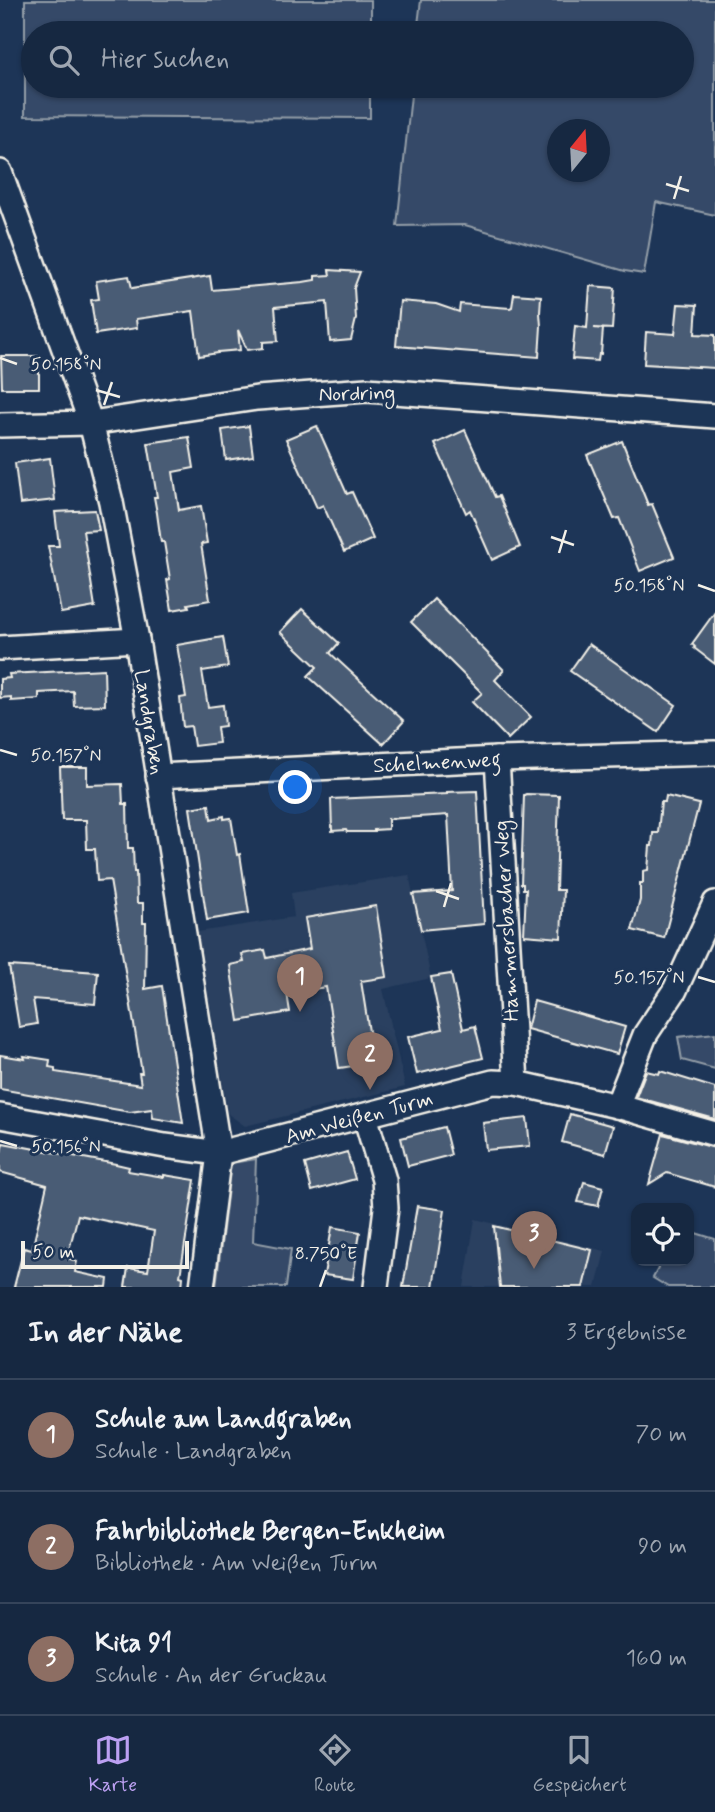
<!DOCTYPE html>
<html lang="de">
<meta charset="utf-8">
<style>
:root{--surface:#162841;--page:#23344c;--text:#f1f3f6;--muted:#9ea6b1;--line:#35445a;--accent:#bca0f2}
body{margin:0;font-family:Mynerve,sans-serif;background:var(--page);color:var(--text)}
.controls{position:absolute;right:21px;bottom:21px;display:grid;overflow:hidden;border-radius:14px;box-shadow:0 2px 5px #0004}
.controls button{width:63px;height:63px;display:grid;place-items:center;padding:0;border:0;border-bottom:2px solid var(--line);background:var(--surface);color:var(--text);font:35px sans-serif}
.compass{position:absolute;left:547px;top:119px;width:63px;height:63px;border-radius:50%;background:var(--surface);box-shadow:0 2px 5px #0004;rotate:18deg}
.scale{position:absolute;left:21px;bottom:18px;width:168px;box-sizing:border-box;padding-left:7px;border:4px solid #f4f1e8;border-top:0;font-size:19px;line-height:24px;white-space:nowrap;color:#f4f1e8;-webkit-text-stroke:5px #1d3557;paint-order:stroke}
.you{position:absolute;left:296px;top:788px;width:24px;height:24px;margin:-18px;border:5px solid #fff;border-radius:50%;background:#1a73e8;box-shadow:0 0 0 10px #1a73e833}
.badge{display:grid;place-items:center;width:46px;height:46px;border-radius:50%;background:var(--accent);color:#fff;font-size:23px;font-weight:700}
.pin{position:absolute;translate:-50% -58px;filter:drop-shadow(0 2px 4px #0008)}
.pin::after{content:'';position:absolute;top:37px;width:24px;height:21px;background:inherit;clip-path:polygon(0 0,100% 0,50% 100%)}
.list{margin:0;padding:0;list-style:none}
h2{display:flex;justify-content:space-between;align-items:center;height:91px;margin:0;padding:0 28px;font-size:30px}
h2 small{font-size:23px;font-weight:400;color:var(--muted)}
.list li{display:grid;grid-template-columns:46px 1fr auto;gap:21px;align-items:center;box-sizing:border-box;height:112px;padding:0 28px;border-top:2px solid var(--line)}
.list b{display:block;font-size:26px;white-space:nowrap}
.list p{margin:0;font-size:23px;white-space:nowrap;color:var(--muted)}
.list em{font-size:23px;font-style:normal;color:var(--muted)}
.icon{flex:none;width:38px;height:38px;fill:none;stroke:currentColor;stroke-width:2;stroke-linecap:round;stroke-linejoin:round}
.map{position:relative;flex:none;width:715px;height:1287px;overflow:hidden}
.search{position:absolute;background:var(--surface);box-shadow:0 2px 5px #0004;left:21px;right:21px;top:21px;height:77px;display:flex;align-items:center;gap:18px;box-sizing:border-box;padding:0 24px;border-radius:38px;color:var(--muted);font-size:26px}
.sheet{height:427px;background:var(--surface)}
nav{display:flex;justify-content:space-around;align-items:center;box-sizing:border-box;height:98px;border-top:2px solid var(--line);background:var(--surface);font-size:19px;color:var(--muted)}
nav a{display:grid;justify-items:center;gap:4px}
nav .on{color:var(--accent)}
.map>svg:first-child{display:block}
.built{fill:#2a4060}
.green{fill:#354a67;stroke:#949ea8;stroke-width:2;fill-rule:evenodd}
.building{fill:#485b74;stroke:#f4f1e8;stroke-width:2}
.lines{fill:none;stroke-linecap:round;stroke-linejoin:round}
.minor-casing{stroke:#f4f1e8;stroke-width:28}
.minor{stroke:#1d3557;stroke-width:23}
.ticks{fill:none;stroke:#f4f1e8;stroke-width:2.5}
.labels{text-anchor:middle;stroke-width:6;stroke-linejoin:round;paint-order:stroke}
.street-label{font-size:21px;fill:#f4f1e8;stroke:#1d3557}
.ticks-label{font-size:18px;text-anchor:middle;fill:#f4f1e8;stroke:#1d3557;stroke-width:6;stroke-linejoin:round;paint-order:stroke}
</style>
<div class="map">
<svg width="715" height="1287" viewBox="0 0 715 1287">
<rect width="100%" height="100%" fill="#1d3557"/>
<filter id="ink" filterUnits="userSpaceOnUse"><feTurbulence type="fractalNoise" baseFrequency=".0143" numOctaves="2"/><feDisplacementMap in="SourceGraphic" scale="14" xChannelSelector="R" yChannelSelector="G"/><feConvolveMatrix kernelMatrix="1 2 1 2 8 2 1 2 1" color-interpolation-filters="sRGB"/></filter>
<g filter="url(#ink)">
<g class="built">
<path d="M409,875L431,978L383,989L405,1087L245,1126L228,1114L198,932L294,917L291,893Z"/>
<path d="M475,1219L605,1251L596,1287H464Z"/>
</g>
<g class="green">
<path d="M25,0H371V33H33V86H370V118L25,116Z"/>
<path d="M421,0H715V215L656,202L644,274L625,271L465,225L397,226L412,86H682V33H417ZM558,130H600V172H558Z"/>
<path d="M715,1033V1069L682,1060L678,1037Z"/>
<path d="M256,1159L253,1242L291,1249L286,1287H216L231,1163Z"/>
<path d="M689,1231L715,1239V1287H668L653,1278L662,1261H689Z"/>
</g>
<g class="building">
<path d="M329,270L360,272L354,288L356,319L351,340L330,342L327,302L275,307L278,341L263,342V348L247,350L238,330L240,350L218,352V353L199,356L193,311L136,319L137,328L96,334L91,300L99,299L96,281L129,276L132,288L210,276L212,290L303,282L315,280V276L330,275Z"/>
<path d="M590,286L615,288L612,329L594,328L603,329L601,354H599L598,361L572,359L575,326L587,328Z"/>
<path d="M514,294L541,296L540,313L541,326L539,357L396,346L400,301L436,304L459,312L460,304L510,308L512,307Z"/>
<path d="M678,304L697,305L695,334L715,335V368L644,364L646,332L675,334Z"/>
<path d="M1,356H39V388H2Z"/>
<path d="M249,426L253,456L226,460L222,430Z"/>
<path d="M317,426L347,494L352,492L373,539L344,552L323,505L317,508L286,439Z"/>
<path d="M465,430L495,497L499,496L520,547L492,560L470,510L466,513L435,444Z"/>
<path d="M189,437L194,468L173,472L179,510L201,506L207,543L201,544L210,600L188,604L189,607L172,610L167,580L170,579L164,542H161L157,513L154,497H157L148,443Z"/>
<path d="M622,441L648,505L652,504L674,557L640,571L619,518L614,519L587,455Z"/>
<path d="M50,458L55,500L20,504L15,463Z"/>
<path d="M95,510L99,530L83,531L95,607L61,613L48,546H59L55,512Z"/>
<path d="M434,599L504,670L495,680L531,717L508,739L472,702L482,693L411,622Z"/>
<path d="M302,609L339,643L330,653L404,721L383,744L308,676L317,667L280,632Z"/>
<path d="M715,612V664L694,648L695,647L692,644Z"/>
<path d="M223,637L228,667L202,671L208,707L223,705L225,726L217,727L219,743L194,746L191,726L183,727L180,698L186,697L177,645Z"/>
<path d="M589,644L676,705L658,732L570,671Z"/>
<path d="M104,669L105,705L74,706L73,691L39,693V699L11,701V697L0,698V679L10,678L9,674Z"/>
<path d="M60,767H87V785L122,784L123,804H127L128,848H133L134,872H136L137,903H143V923H146L145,989L162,986L183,1123L153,1118L152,1109L130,1112L0,1089V1055L25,1059L24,1056L50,1060L49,1067L55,1068V1072L141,1085L139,1073H142L110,880L97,881L95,849H87L86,820H62Z"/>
<path d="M477,791L484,924L421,930L413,894L452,891L448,815L388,819V829L374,830V832H347L346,830L332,831L331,799L403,796L447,794V792Z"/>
<path d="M526,794L559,795L556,890H563L561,938L524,935L526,889H523V884H521L524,795Z"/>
<path d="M666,796L699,804L664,938L632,930L640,900V883H643V871L648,870L650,846H652L653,833H658L661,802H665Z"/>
<path d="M209,805L211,819L224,816V819L231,818L237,855L240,854L249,913L207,920L190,808Z"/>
<path d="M376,906L387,977L361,981L374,1063L339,1068L326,987L287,993L290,1012L239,1021L230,965L244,962L242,954L265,950L267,958L310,949L305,918Z"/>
<path d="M9,966L98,972L95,1004L33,999L37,1024L19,1027Z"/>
<path d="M451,974L463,1029L475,1026L483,1058L417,1074L408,1037L442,1029L431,977Z"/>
<path d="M534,1001L625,1027L617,1054L527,1029Z"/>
<path d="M646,1071L659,1074L660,1071L715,1088V1119L636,1097Z"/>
<path d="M570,1114L613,1126L605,1154L562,1142Z"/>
<path d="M527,1118L530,1146L486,1150L483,1123Z"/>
<path d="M444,1127L451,1155L408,1166L401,1138Z"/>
<path d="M663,1134L715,1148V1187L667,1173L649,1184Z"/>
<path d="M3,1143L116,1164L129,1167L128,1171L164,1177V1175L195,1180L180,1276L183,1277L182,1287H125L128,1268L148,1271L154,1231L78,1215L67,1258L77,1261L75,1272L108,1279L107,1287H14L24,1248L32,1250L47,1185L0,1172V1158Z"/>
<path d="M347,1152L355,1179L312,1191L305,1164Z"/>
<path d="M584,1182L603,1187L598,1206L578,1202Z"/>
<path d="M417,1206L445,1210L433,1287H403Z"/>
<path d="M494,1226L592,1250L583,1287H500Z"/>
<path d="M332,1227L360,1232L353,1279L324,1275Z"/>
</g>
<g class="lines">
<g class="minor-casing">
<g id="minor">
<path d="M0,172L91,423L111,502L137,640L219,1153L202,1287"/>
<path d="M0,425L91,423L257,398L367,390L715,416"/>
<path d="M0,648L137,640"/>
<path d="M497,759L516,1083"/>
<path d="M158,776L497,759L715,753"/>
<path d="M617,1106L645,1035L675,990L715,903"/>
<path d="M0,1116L165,1146L219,1153L493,1082L516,1083L617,1106L715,1134"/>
<path d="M365,1116L384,1180L386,1208L376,1287"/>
</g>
</g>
<use href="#minor" class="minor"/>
</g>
</g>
<path class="ticks" d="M666,184L689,191M674,199L681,176M0,358L17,364M96,390L120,397M104,405L112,382M551,537L574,545M559,553L566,530M698,585L715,591M0,750L17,755M436,891L459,899M444,907L451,883M698,977L715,982M0,1141L17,1146M320,1287L326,1270"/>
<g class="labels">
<g class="street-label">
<text transform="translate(357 393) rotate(-1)" y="7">Nordring</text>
<text transform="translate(150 722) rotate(81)" y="7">Landgraben</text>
<text transform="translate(437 762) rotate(-3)" y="7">Schelmenweg</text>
<text transform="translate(506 921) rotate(-93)" y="7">Hammersbacher Weg</text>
<text transform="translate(359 1117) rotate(-15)" y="7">Am Weißen Turm</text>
</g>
</g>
<g class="ticks-label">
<text x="66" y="370">50.158°N</text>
<text x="649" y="591">50.158°N</text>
<text x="66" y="761">50.157°N</text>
<text x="649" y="983">50.157°N</text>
<text x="66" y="1152">50.156°N</text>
<text x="326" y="1259">8.750°E</text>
</g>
</svg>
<div class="controls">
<button><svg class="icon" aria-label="locate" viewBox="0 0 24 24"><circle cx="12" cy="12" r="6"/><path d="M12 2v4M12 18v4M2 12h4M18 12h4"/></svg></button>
</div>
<svg class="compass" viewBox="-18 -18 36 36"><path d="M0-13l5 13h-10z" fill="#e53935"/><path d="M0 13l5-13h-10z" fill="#9ea6b1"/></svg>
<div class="scale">50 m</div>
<div class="you"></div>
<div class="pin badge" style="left:300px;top:1012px;background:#8d6e63">1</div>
<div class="pin badge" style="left:370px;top:1090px;background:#8d6e63">2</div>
<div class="pin badge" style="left:534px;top:1269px;background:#8d6e63">3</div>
<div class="search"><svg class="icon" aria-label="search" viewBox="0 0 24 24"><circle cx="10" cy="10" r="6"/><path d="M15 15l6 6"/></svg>Hier suchen</div>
</div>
<section class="sheet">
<h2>In der Nähe<small>3 Ergebnisse</small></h2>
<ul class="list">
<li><span class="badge" style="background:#8d6e63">1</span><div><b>Schule am Landgraben</b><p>Schule · Landgraben</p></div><em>70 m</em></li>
<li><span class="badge" style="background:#8d6e63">2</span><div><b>Fahrbibliothek Bergen-Enkheim</b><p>Bibliothek · Am Weißen Turm</p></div><em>90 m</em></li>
<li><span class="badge" style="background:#8d6e63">3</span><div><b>Kita 91</b><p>Schule · An der Gruckau</p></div><em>160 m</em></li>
</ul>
</section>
<nav>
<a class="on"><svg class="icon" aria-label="map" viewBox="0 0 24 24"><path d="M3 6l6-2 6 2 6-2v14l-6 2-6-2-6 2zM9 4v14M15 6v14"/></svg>Karte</a>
<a><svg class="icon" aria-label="directions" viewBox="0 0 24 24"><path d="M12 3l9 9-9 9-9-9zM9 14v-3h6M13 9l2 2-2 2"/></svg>Route</a>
<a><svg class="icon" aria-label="saved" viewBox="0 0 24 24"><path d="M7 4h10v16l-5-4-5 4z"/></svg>Gespeichert</a>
</nav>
